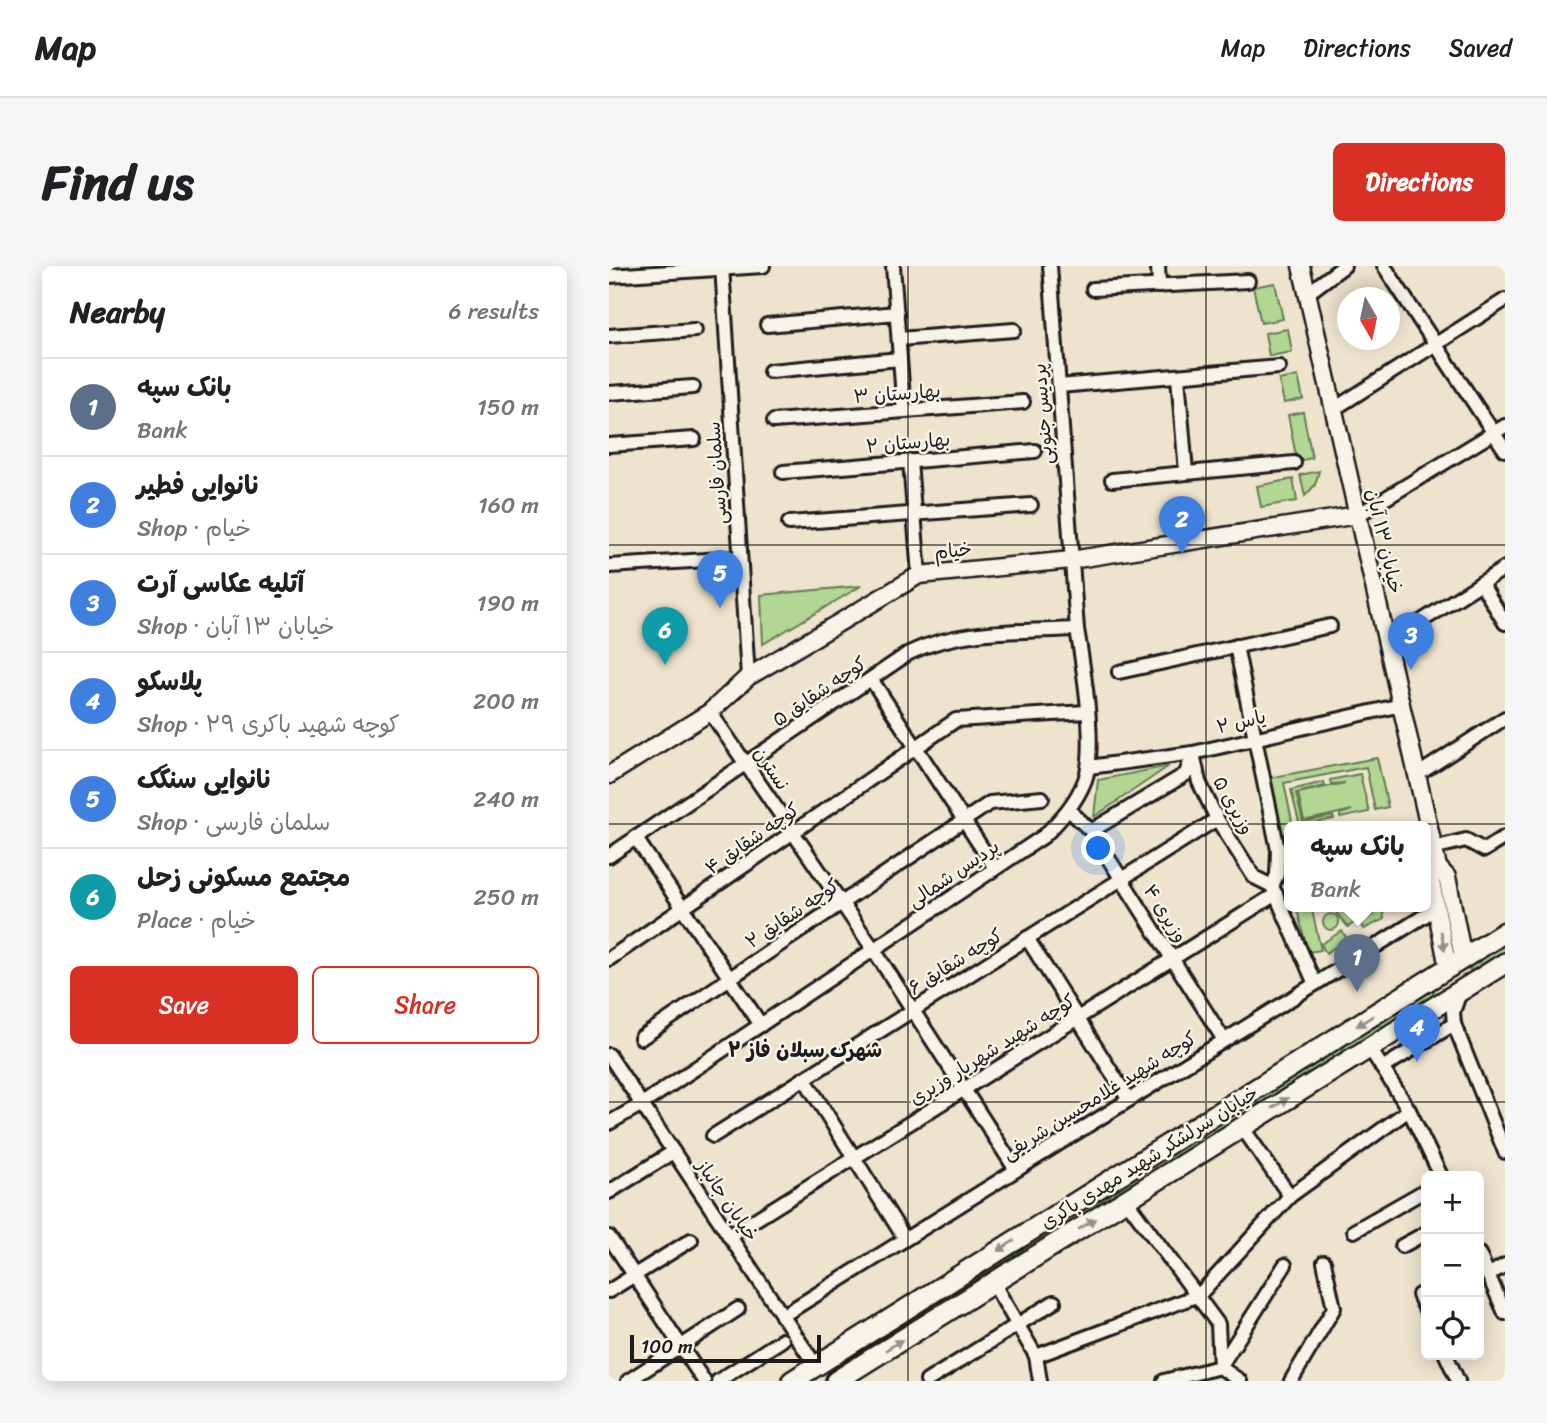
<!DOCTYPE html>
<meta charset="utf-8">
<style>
:root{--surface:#fff;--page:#f6f6f6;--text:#202124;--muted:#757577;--line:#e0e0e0;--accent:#d93025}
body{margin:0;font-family:Sriracha,"Playpen Sans Arabic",sans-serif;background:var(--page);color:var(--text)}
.controls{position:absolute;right:21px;bottom:21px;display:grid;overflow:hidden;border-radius:10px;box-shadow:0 4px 18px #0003}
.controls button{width:63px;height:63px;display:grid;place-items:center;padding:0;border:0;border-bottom:2px solid var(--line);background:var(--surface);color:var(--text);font:35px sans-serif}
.compass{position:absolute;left:728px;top:21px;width:63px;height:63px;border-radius:50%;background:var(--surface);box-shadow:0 4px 18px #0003;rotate:171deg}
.scale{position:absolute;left:21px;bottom:18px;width:191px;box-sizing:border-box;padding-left:7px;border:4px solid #1c1c1c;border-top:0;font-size:19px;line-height:24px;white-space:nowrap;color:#1c1c1c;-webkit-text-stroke:5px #f7f3e8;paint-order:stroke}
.you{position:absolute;left:490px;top:583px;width:24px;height:24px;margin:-18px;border:5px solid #fff;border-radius:50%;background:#1a73e8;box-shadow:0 0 0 10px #1a73e833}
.badge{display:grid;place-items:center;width:46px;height:46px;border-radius:50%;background:var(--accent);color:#fff;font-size:23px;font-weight:700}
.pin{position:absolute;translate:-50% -58px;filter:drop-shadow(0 2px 4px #0008)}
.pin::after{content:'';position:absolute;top:37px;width:24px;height:21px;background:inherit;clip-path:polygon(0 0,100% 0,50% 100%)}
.popup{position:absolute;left:675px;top:555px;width:147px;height:91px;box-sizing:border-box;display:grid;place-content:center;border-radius:10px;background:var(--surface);filter:drop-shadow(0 2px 5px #0005);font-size:23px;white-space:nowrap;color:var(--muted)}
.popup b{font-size:26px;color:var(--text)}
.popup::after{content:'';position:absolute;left:50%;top:100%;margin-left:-14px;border:14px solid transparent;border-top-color:var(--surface)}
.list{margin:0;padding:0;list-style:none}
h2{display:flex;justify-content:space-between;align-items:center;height:91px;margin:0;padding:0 28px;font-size:30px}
h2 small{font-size:23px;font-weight:400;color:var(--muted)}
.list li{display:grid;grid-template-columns:46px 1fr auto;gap:21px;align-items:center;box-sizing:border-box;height:98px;padding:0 28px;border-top:2px solid var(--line)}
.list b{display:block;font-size:26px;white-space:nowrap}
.list p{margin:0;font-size:23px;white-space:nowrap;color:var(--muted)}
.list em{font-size:23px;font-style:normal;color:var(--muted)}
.actions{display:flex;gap:14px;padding:21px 28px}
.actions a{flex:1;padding:16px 0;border:2px solid var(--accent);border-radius:10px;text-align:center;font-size:24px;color:var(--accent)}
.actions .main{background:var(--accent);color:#fff}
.icon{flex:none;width:38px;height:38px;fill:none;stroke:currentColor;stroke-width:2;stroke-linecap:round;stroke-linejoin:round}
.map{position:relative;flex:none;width:896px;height:1115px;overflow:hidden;border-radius:10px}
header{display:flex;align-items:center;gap:42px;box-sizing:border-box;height:98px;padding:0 35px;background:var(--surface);border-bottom:2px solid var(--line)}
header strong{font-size:33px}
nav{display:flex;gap:38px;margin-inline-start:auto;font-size:24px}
.intro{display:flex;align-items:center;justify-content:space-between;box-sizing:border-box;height:168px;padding:0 42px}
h1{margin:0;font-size:49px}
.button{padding:18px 32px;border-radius:10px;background:var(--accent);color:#fff;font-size:24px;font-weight:700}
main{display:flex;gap:42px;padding:0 42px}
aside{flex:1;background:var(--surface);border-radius:10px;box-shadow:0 4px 18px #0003}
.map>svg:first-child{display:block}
.green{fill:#b1d792;stroke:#667a57;stroke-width:2}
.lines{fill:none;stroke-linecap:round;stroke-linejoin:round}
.minor-casing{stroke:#1c1c1c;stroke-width:18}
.tertiary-casing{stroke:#1c1c1c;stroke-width:21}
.secondary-casing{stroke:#1c1c1c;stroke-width:24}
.minor{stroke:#f7f3e8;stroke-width:12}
.tertiary{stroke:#f7f3e8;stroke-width:16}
.secondary{stroke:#f7f3e8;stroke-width:19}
.oneway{fill:#94928c}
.grid{fill:none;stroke:#1c1c1c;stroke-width:2;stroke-opacity:0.55}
.labels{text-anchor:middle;stroke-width:5;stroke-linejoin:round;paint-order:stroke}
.street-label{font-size:19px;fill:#1c1c1c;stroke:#f7f3e8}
.neighbourhood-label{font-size:21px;font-weight:bold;fill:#1c1c1c;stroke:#f7f3e8}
</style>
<header>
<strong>Map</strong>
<nav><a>Map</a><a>Directions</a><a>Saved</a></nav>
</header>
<div class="intro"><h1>Find us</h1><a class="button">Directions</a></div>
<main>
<aside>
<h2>Nearby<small>6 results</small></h2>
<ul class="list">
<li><span class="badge" style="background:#5c6f8a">1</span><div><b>بانک سپه</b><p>Bank</p></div><em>150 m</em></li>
<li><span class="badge" style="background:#3f7fe0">2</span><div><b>نانوایی فطیر</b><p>Shop · خیام</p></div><em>160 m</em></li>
<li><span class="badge" style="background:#3f7fe0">3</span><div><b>آتلیه عکاسی آرت</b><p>Shop · خیابان ۱۳ آبان</p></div><em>190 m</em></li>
<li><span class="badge" style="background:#3f7fe0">4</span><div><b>پلاسکو</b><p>Shop · کوچه شهید باکری ۲۹</p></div><em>200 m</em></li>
<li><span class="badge" style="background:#3f7fe0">5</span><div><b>نانوایی سنگک</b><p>Shop · سلمان فارسی</p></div><em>240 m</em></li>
<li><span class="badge" style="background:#0f9aa8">6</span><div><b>مجتمع مسکونی زحل</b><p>Place · خیام</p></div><em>250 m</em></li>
</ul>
<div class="actions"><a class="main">Save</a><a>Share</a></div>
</aside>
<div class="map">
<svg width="896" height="1115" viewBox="0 0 896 1115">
<rect width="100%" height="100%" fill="#eee3cd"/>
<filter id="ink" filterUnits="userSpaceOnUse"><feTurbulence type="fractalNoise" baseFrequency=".0143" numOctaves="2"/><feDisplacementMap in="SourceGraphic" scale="14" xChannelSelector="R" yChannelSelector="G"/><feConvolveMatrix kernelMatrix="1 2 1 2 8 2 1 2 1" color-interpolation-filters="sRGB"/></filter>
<g filter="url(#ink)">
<g class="green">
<path d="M666,17L674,53L652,57L644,21Z"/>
<path d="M679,63L683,86L660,90L656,67Z"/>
<path d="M689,110L694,133L675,137L670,114Z"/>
<path d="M694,146L703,192L688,195L679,149Z"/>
<path d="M710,205L706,219L696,230L691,209Z"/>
<path d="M684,213L688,235L652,241L648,220Z"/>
<path d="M252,320L154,378L152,329Z"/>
<path d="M768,492L779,541L766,544L757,501L675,517L684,560H680V567L670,569L659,512Z"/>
<path d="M560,500L485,551L489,514Z"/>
<path d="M751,508L760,546L731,552V548L743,544L695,555L689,527L736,517L722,518L721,514Z"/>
<path d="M715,516L716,520L687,527L694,556L724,550L725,553L691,560L682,524Z"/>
<path d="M687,640H702L712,684L699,686Z"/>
<path d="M712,640H741L750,653L739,661L725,644H712Z"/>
<path d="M762,640H787L774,644L775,653L755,663L751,655L764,649Z"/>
<circle cx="722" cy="656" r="8"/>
<path d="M733,665L738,673L717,687L712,678Z"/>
<path d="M896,676V686L867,706L861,705L862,698Z"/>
<path d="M821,722L825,725L823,731L232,1102L226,1104L222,1099Z"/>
</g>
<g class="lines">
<g class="minor-casing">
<g id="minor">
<path d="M113,0L139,411"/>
<path d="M284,0L295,145"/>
<path d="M549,0L550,20"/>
<path d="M775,0L896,184"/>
<path d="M0,10L154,0"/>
<path d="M484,23L639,15"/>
<path d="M699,27L735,0"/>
<path d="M158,59L288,47"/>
<path d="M0,70L86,64"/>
<path d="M290,73L405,64"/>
<path d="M161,105L291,93"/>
<path d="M569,111L577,206"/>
<path d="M450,120L670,101"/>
<path d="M0,127L84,121"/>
<path d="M725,143L896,34"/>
<path d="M165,155L414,136"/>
<path d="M0,179L85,173"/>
<path d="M301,195L310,309"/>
<path d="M174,206L426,185"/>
<path d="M503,214L685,197"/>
<path d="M749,249L896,160"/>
<path d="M180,257L422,239"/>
<path d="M0,300L131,292"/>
<path d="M872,317L896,357"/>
<path d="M778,377L896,302"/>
<path d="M627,380L669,584L668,609L663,620"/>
<path d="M510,406L721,360"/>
<path d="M262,413L386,602"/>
<path d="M101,446L265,684L407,904"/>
<path d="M480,501L584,487L792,439"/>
<path d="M808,509L896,452"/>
<path d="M460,544L482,565L615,774"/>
<path d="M482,565L577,508L584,487L590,516L608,553L645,611L663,620L706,718"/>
<path d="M26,571L152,759"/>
<path d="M824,582L857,574L875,584L896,571"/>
<path d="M0,590L300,387C351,362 412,366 468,363"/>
<path d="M418,672L520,834"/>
<path d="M0,693L347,454L477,446"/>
<path d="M851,726L844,746L845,758L896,886"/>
<path d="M32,772L381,537L433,532"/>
<path d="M760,781L800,844L832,910"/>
<path d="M0,789L207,1100"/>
<path d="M773,802L845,758"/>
<path d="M195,812L296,973"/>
<path d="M0,857L33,838L435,570C452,553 467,537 476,514C488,481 474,399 468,363L441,0"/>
<path d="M633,861L681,930"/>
<path d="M104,870L608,553"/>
<path d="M0,926L64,886"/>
<path d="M517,934L609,1058L611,1101"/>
<path d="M745,965L817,924"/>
<path d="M120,970L667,628"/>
<path d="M0,971L95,1115"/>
<path d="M793,980L817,967"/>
<path d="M870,988L896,1047"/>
<path d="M879,1009L896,999"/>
<path d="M384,1017L427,1090L431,1115"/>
<path d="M0,1025L82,974"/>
<path d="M810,1029L817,1044"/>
<path d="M173,1050L828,642"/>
<path d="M837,1089L849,1115"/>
<path d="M427,1090L590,1029L681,930L800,844"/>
<path d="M611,1101L676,999"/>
<path d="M611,1101L631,1115"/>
<path d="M19,1115L129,1043"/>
<path d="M109,1115L173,1074"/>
<path d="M318,1115L445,1036"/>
<path d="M555,1115L611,1101"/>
<path d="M682,1115L725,1042L715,996"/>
</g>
</g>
<g class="tertiary-casing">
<g id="tertiary">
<path d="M692,0L829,601L838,611L854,692"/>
<path d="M0,509L101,446L139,411L310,309L462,294L749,249"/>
<path d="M829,601L822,615L839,702"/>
</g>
</g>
<g class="secondary-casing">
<g id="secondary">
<path d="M183,1115L896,666"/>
<path d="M227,1115L896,697"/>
</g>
</g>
<use href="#minor" class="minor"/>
<use href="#tertiary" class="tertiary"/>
<use href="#secondary" class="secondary"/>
</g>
<defs><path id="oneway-solid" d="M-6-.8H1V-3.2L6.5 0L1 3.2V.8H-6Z" transform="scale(1.75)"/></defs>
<g class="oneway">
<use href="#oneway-solid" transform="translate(834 675) rotate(79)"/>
<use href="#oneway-solid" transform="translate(756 755) rotate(148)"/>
<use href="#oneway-solid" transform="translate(671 837) rotate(-32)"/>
<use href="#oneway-solid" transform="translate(478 958) rotate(-32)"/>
<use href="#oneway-solid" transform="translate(397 980) rotate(148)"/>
<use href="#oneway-solid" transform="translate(285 1079) rotate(-32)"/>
</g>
</g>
<path class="grid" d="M299,0V1115M597,0V1115M0,279H896M0,558H896M0,836H896"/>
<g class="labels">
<g class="street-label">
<text transform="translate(288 127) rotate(-4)" y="7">بهارستان ۳</text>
<text transform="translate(433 148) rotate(-94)" y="7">پردیس جنوبی</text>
<text transform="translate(299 176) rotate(-5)" y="7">بهارستان ۲</text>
<text transform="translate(107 207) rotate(-94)" y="7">سلمان فارسی</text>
<text transform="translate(776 275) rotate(77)" y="7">خیابان ۱۳ آبان</text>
<text transform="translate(344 284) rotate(-6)" y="7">خیام</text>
<text transform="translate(210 425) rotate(-34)" y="7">کوچه شقایق ۵</text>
<text transform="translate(632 455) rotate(-13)" y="7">یاس ۲</text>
<text transform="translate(163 502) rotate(56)" y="7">نسترن</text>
<text transform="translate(625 539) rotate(61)" y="7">وزیری ۵</text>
<text transform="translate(143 572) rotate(-35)" y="7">کوچه شقایق ۴</text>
<text transform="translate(344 607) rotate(-34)" y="7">پردیس شمالی</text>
<text transform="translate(183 647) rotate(-34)" y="7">کوچه شقایق ۲</text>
<text transform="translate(557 647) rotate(58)" y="7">وزیری ۴</text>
<text transform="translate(346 695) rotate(-32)" y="7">کوچه شقایق ۶</text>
<text transform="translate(383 783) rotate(-32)" y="7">کوچه شهید شهریار وزیری</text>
<text transform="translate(490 829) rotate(-32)" y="7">کوچه شهید غلامحسین شریفی</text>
<text transform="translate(540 891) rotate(-32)" y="7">خیابان سرلشکر شهید مهدی باکری</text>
<text transform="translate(119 934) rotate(56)" y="7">خیابان جانباز</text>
</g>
<g class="neighbourhood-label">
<text x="196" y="791">شهرک سبلان فاز ۲</text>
</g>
</g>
</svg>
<div class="controls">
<button>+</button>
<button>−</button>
<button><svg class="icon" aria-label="locate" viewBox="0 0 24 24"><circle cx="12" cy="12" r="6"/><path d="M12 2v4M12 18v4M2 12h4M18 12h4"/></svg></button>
</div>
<svg class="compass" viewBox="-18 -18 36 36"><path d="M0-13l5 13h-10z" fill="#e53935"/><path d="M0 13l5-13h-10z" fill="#757577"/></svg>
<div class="scale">100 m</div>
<div class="you"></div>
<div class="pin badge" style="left:748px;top:726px;background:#5c6f8a">1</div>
<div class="popup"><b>بانک سپه</b>Bank</div>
<div class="pin badge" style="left:573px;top:288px;background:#3f7fe0">2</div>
<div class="pin badge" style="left:802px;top:404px;background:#3f7fe0">3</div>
<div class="pin badge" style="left:808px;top:796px;background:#3f7fe0">4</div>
<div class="pin badge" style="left:111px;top:342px;background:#3f7fe0">5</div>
<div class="pin badge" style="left:56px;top:399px;background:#0f9aa8">6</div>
</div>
</main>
